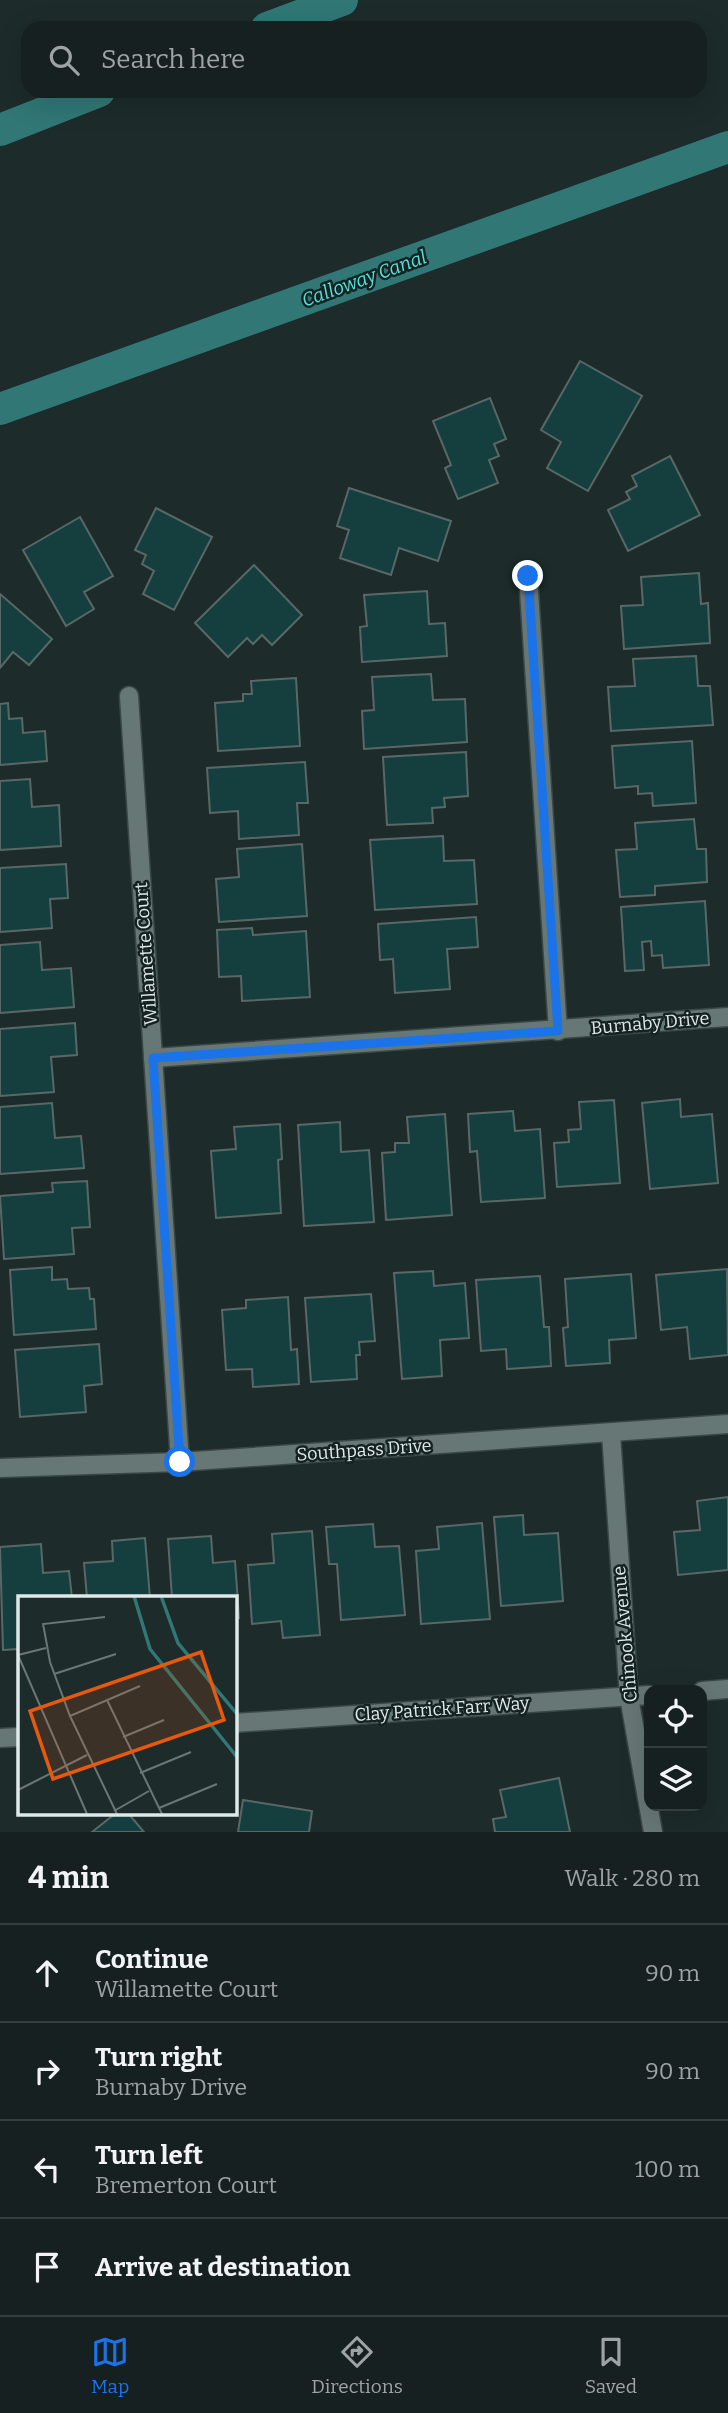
<!DOCTYPE html>
<meta charset="utf-8">
<style>
:root{--surface:#162020;--page:#232d2d;--text:#f1f3f6;--muted:#9ea3a5;--line:#353e3e;--accent:#1a73e8}
body{margin:0;font-family:Bitter,serif;background:var(--page);color:var(--text)}
.controls{position:absolute;right:21px;bottom:21px;display:grid;overflow:hidden;border-radius:14px;box-shadow:0 7px 28px #0002}
.controls button{width:63px;height:63px;display:grid;place-items:center;padding:0;border:0;border-bottom:2px solid var(--line);background:var(--surface);color:var(--text);font:35px sans-serif}
.stop{position:absolute;width:21px;height:21px;margin:-16px;border:5px solid #1a73e8;border-radius:50%;background:#fff}
.stop.end{background:#1a73e8;border-color:#fff;box-shadow:0 2px 7px #0008}
.list{margin:0;padding:0;list-style:none}
h2{display:flex;justify-content:space-between;align-items:center;height:91px;margin:0;padding:0 28px;font-size:30px}
h2 small{font-size:23px;font-weight:400;color:var(--muted)}
.list li{display:grid;grid-template-columns:46px 1fr auto;gap:21px;align-items:center;box-sizing:border-box;height:98px;padding:0 28px;border-top:2px solid var(--line)}
.list b{display:block;font-size:26px;white-space:nowrap}
.list p{margin:0;font-size:23px;white-space:nowrap;color:var(--muted)}
.list em{font-size:23px;font-style:normal;color:var(--muted)}
.icon{flex:none;width:38px;height:38px;fill:none;stroke:currentColor;stroke-width:2;stroke-linecap:round;stroke-linejoin:round}
.map{position:relative;flex:none;width:728px;height:1832px;overflow:hidden}
.search{position:absolute;background:var(--surface);box-shadow:0 7px 28px #0002;left:21px;right:21px;top:21px;height:77px;display:flex;align-items:center;gap:18px;box-sizing:border-box;padding:0 24px;border-radius:21px;color:var(--muted);font-size:26px}
.sheet{height:483px;background:var(--surface)}
nav{display:flex;justify-content:space-around;align-items:center;box-sizing:border-box;height:98px;border-top:2px solid var(--line);background:var(--surface);font-size:19px;color:var(--muted)}
nav a{display:grid;justify-items:center;gap:4px}
nav .on{color:var(--accent)}
.map>svg:first-child{display:block}
.lines{fill:none;stroke-linecap:round;stroke-linejoin:round}
.canal{stroke:#307775;stroke-width:32}
.building{fill:#143f3e;stroke:#596867;stroke-width:2}
.minor-casing{stroke:#3b4746;stroke-width:21}
.minor{stroke:#677776;stroke-width:18}
.route{stroke:#1a73e8;stroke-width:9}
.labels{text-anchor:middle;stroke-width:5;stroke-linejoin:round;paint-order:stroke}
.street-label{font-size:18px;fill:#e0e9e9;stroke:#142221}
.water-label{font-size:19px;font-style:italic;fill:#57e1dd;stroke:#142221}
.inset-river{fill:none;stroke:#307775;stroke-width:3.5}
.inset-road{fill:none;stroke:#6b7777;stroke-width:2}
.view{fill:#e8590c;fill-opacity:0.15;stroke:#e8590c;stroke-width:3.5}
.inset-edge{fill:none;stroke:#e0e9e9;stroke-width:3.5}
</style>
<div class="map">
<svg width="728" height="1832" viewBox="0 0 728 1832">
<rect width="100%" height="100%" fill="#1d2b2b"/>
<g class="lines">
<g class="canal">
<path d="M267,28L342,0"/>
<path d="M0,130L99,91"/>
<path d="M0,409L728,147"/>
</g>
</g>
<g class="building">
<path d="M580,361L642,396L588,491L547,468L561,442L541,430Z"/>
<path d="M490,398L506,439L494,444L499,456L489,460L498,483L458,499L445,468L451,465L433,421Z"/>
<path d="M670,456L700,515L628,551L608,510L630,499L626,492L637,486L632,476Z"/>
<path d="M349,488L451,521L438,561L399,548L391,575L340,558L349,530L337,526Z"/>
<path d="M156,508L212,537L174,610L143,594L154,571L142,564L146,555L135,550Z"/>
<path d="M80,517L113,576L84,592L94,609L66,626L23,550Z"/>
<path d="M254,565L302,615L272,645L262,635L253,644L247,638L228,657L195,623Z"/>
<path d="M699,573L701,604L708,603L710,643L624,649L621,606L643,605L641,577Z"/>
<path d="M427,591L429,624L445,623L447,656L362,662L360,627L367,626L364,595Z"/>
<path d="M0,594L52,639L29,665L13,652L0,668Z"/>
<path d="M696,656L698,686H710L713,725L611,731L608,687L635,686L633,659Z"/>
<path d="M431,674L433,700L465,699L467,742L364,749L362,711L374,710L372,677Z"/>
<path d="M296,678L300,746L218,751L215,703L243,701V694H252L251,681Z"/>
<path d="M8,703L9,719L22,718L23,733L45,731L47,761L0,765V704Z"/>
<path d="M692,741L696,803L653,806L652,793L638,794V786L615,788L612,746Z"/>
<path d="M466,752L468,796L444,798L445,807L432,808L433,823L387,825L383,757Z"/>
<path d="M305,762L308,803H297L299,835L239,839L238,811L210,813L207,768Z"/>
<path d="M30,779L32,807L59,805L61,846L0,850V781Z"/>
<path d="M694,819L697,849H706L707,882L655,886V895L620,897L616,850L637,849L635,823Z"/>
<path d="M443,836L444,861L474,860L477,904L375,910L370,840Z"/>
<path d="M302,844L307,916L219,922L216,879L239,877L237,849Z"/>
<path d="M66,864L68,898L50,899L52,928L0,932V868Z"/>
<path d="M705,901L709,965L663,968L662,955L652,956L651,941L642,942L644,970L625,971L621,907Z"/>
<path d="M476,917L478,947L447,949L450,989L395,993L393,959L380,960L378,924Z"/>
<path d="M252,928L253,935L306,931L310,997L242,1001L241,976L219,977L217,930Z"/>
<path d="M40,942L42,970L71,968L74,1007L0,1013V945Z"/>
<path d="M75,1023L77,1055L51,1057L54,1092L0,1096V1029Z"/>
<path d="M680,1099L681,1117L712,1114L718,1183L650,1189L642,1103Z"/>
<path d="M614,1100L620,1183L557,1187L554,1143L569,1142L568,1130L581,1129L579,1102Z"/>
<path d="M52,1103L55,1138L81,1136L84,1168L0,1174V1107Z"/>
<path d="M513,1111L515,1131L540,1129L545,1198L481,1202L477,1151L470,1152L468,1114Z"/>
<path d="M445,1114L452,1215L386,1220L382,1153L395,1152V1143H409L407,1117Z"/>
<path d="M340,1122L341,1152L369,1150L374,1222L304,1226L298,1125Z"/>
<path d="M280,1124L282,1159L278,1160L281,1213L216,1218L211,1151L236,1149L234,1127Z"/>
<path d="M87,1181L90,1227L72,1228L74,1254L4,1259L0,1196L53,1192L52,1183Z"/>
<path d="M52,1267V1280L67,1279L68,1289L89,1288L90,1299H94L96,1329L14,1335L10,1270Z"/>
<path d="M727,1269L728,1355L690,1359L687,1327L661,1330L656,1275Z"/>
<path d="M433,1271L434,1286L465,1283L469,1338L440,1340L442,1376L402,1379L394,1273Z"/>
<path d="M631,1274L636,1338L609,1340L610,1363L566,1366L563,1328L568,1327L565,1279Z"/>
<path d="M540,1276L544,1327H549L551,1366L507,1369L506,1349L481,1351L476,1280Z"/>
<path d="M371,1294L375,1341L359,1342L360,1355H356L357,1379L311,1382L305,1298Z"/>
<path d="M288,1297L291,1350L297,1349L299,1384L253,1387L252,1369L226,1370L222,1310L246,1308V1300Z"/>
<path d="M99,1344L102,1384L84,1386L86,1412L20,1417L15,1350Z"/>
<path d="M728,1497V1570L678,1575L674,1532L700,1530L697,1501Z"/>
<path d="M523,1515L524,1535L558,1533L563,1601L501,1606L494,1517Z"/>
<path d="M482,1523L490,1619L421,1624L416,1551L439,1549L437,1527Z"/>
<path d="M373,1524L375,1547L399,1546L405,1615L341,1620L337,1564H329L326,1527Z"/>
<path d="M312,1531L320,1635L283,1638L281,1621L252,1624L248,1565L274,1563L272,1534Z"/>
<path d="M211,1536L213,1563L235,1561L239,1618H234V1598H172L168,1539Z"/>
<path d="M145,1538L150,1598H87L84,1563L113,1561L112,1541Z"/>
<path d="M41,1544L43,1573L69,1571L72,1598H19V1649L3,1650L0,1547Z"/>
<path d="M559,1778L570,1832H495L493,1819L506,1817L500,1790Z"/>
<path d="M243,1800L312,1811L309,1832H238Z"/>
<path d="M116,1813H128L144,1832H92Z"/>
</g>
<g class="lines">
<g class="minor-casing">
<g id="minor">
<path d="M528,576L558,1031"/>
<path d="M129,696L180,1462"/>
<path d="M153,1058L728,1017"/>
<path d="M611,1434L629,1697L653,1832"/>
<path d="M0,1468L180,1462L728,1424"/>
<path d="M702,1691L728,1689"/>
<path d="M234,1723L649,1695"/>
<path d="M0,1738L19,1737"/>
</g>
</g>
<use href="#minor" class="minor"/>
</g>
<g class="lines">
<path class="route" d="M180,1462L153,1058L558,1031L528,576"/>
</g>
<g class="labels">
<g class="street-label">
<text transform="translate(146 954) rotate(-94)" y="6">Willamette Court</text>
<text transform="translate(650 1023) rotate(-5)" y="6">Burnaby Drive</text>
<text transform="translate(364 1450) rotate(-4)" y="6">Southpass Drive</text>
<text transform="translate(625 1634) rotate(-95)" y="6">Chinook Avenue</text>
<text transform="translate(442 1709) rotate(-4)" y="6">Clay Patrick Farr Way</text>
</g>
<g class="water-label">
<text transform="translate(364 278) rotate(-20)" y="7">Calloway Canal</text>
</g>
</g>
<g transform="translate(18 1596)">
<rect width="219" height="219" fill="#1d2b2b"/>
<path class="inset-river" d="M116,0L132,53L219,161M143,0L160,47L219,118"/>
<path class="inset-road" d="M87,21L25,28L26,33L32,66L52,120L99,218M0,59L69,218M0,59L28,52M36,78L98,58M89,104L144,218M52,120L122,90M105,141L146,124M122,177L173,156M0,194L69,159M141,212L199,188M96,215L131,195"/>
<path class="view" d="M183,56L206,124L35,183L12,115Z"/>
<rect width="219" height="219" class="inset-edge"/>
</g>
</svg>
<div class="controls">
<button><svg class="icon" aria-label="locate" viewBox="0 0 24 24"><circle cx="12" cy="12" r="6"/><path d="M12 2v4M12 18v4M2 12h4M18 12h4"/></svg></button>
<button><svg class="icon" aria-label="layers" viewBox="0 0 24 24"><path d="M12 4l9 5-9 5-9-5zM3 14l9 5 9-5"/></svg></button>
</div>
<div class="stop" style="left:180px;top:1462px"></div>
<div class="stop end" style="left:528px;top:576px"></div>
<div class="search"><svg class="icon" aria-label="search" viewBox="0 0 24 24"><circle cx="10" cy="10" r="6"/><path d="M15 15l6 6"/></svg>Search here</div>
</div>
<section class="sheet">
<h2>4 min<small>Walk · 280 m</small></h2>
<ul class="list">
<li><svg class="icon" aria-label="ahead" viewBox="0 0 24 24"><path d="M12 20V5M6 11l6-6 6 6"/></svg><div><b>Continue</b><p>Willamette Court</p></div><em>90 m</em></li>
<li><svg class="icon" aria-label="right" viewBox="0 0 24 24"><path d="M7 20v-9h11M14 6l5 5-5 5"/></svg><div><b>Turn right</b><p>Burnaby Drive</p></div><em>90 m</em></li>
<li><svg class="icon" aria-label="left" viewBox="0 0 24 24"><path d="M17 20v-9H6M10 6l-5 5 5 5"/></svg><div><b>Turn left</b><p>Bremerton Court</p></div><em>100 m</em></li>
<li><svg class="icon" aria-label="arrive" viewBox="0 0 24 24"><path d="M6 21V4h12l-3 4 3 4H6"/></svg><div><b>Arrive at destination</b></div></li>
</ul>
</section>
<nav>
<a class="on"><svg class="icon" aria-label="map" viewBox="0 0 24 24"><path d="M3 6l6-2 6 2 6-2v14l-6 2-6-2-6 2zM9 4v14M15 6v14"/></svg>Map</a>
<a><svg class="icon" aria-label="directions" viewBox="0 0 24 24"><path d="M12 3l9 9-9 9-9-9zM9 14v-3h6M13 9l2 2-2 2"/></svg>Directions</a>
<a><svg class="icon" aria-label="saved" viewBox="0 0 24 24"><path d="M7 4h10v16l-5-4-5 4z"/></svg>Saved</a>
</nav>
